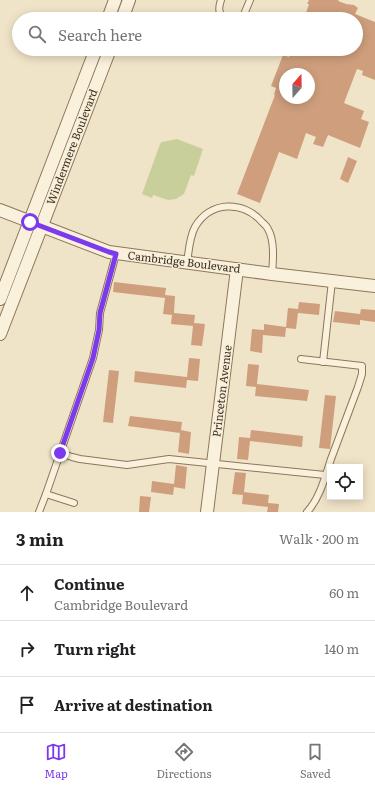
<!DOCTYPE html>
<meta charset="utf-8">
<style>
:root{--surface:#fff;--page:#f6f6f6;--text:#202124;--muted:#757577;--line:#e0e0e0;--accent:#7c3aed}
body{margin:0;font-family:Literata,serif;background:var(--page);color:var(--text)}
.controls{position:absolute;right:12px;bottom:12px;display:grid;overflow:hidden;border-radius:0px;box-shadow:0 2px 10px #0003}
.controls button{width:36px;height:36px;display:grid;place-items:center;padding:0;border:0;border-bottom:1px solid var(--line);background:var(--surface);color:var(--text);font:20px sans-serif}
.compass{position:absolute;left:279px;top:68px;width:36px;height:36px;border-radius:50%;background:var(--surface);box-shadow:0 2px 10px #0003;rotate:20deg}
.stop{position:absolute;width:12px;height:12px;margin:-9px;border:3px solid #7c3aed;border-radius:50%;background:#fff}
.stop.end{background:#7c3aed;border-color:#fff;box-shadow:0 1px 4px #0008}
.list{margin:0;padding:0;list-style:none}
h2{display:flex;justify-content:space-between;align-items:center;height:52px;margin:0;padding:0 16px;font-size:17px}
h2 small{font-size:13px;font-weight:400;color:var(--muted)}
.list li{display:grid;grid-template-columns:26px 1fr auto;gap:12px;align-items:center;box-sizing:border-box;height:56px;padding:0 16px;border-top:1px solid var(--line)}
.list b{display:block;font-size:15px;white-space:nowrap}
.list p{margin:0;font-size:13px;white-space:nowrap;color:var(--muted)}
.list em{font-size:13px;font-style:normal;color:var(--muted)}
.icon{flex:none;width:22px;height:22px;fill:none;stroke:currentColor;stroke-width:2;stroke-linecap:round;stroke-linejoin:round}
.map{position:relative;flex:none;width:375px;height:512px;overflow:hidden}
.search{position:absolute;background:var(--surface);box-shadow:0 2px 10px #0003;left:12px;right:12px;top:12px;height:44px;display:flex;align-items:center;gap:10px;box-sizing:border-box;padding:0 14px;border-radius:22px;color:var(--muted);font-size:15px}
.sheet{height:220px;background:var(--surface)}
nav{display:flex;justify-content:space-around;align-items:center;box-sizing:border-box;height:56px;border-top:1px solid var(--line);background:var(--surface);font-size:11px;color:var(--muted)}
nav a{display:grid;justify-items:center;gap:2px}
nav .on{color:var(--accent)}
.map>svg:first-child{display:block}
.green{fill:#c9cf9b}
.building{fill:#cf9f7d;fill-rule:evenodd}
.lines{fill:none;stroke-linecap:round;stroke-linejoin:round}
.lane-casing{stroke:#8d765c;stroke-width:8}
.street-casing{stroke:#8d765c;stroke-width:14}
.lane{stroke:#faf1dc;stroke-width:6}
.street{stroke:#faf1dc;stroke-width:12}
.route{stroke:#7c3aed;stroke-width:5}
.labels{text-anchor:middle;stroke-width:3;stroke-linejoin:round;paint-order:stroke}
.street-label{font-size:11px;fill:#3d2e20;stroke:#f7eed8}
</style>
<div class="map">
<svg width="375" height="512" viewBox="0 0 375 512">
<rect width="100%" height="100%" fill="#f0e4c8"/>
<g class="green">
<path d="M91,79H93L47,198L45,197Z"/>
<path d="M177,139L203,149L194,176L191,175L184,194L176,199L168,200L153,195L152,198L142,194L160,144L162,142Z"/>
</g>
<g class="building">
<path d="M309,0H339L338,1L346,4L354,5L358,8L355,14L375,22V80L362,75L363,71L357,69L344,103L364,111L361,119L369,122L360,148L328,135L323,147L313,144L316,137L306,133L297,159L279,152L260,203L237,194L275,95H274L276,88L271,86L283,55L289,57L292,49H356V19H304L309,4H307ZM285,74H309V98H285Z"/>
<path d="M348,157L357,161L348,183L340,179Z"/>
<path d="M114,282L166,288L165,295L175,296L174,313L195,315L194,323L205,324L202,346L191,345L193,326L171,324L172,315L163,314L165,298L113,292Z"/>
<path d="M299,302L320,304L319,315L298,313L296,329L286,328L285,337L263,335L262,353L250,351L252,329L264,330V324L286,327L288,308L298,309Z"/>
<path d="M361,309L375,310V322L360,320V325L333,322L335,311L360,314Z"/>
<path d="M189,358L200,359L198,381L187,380L186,388L134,382L135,371L187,377Z"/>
<path d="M248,364L259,365L257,384L309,390L307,401L255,396L256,387L246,386Z"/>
<path d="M109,370L119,371L113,423L103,422Z"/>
<path d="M325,395L336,396L330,449L319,448Z"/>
<path d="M130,416L182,422L181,430L191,432L189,454L178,452L180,433L128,426Z"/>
<path d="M251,430L303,436L302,447L250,441L248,460L237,459L239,437L250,438Z"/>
<path d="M176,465L187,467L185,489L174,487L173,495L151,492L152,481L174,484Z"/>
<path d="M235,472L246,473L244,492L269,495L268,503L279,504L278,512H267L268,507L242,504L243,495L232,494Z"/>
<path d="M140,496L151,497L149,512H139Z"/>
</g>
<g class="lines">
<g class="lane-casing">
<g id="lane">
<path d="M221,0C218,9 218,14 227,19"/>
<path d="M242,19L250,0"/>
<path d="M187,263C189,251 189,238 195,227C210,201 243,200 262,222C264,224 267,226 268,229C275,241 273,261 272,274"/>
<path d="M301,359L362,366V374L358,387C349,411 340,435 331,459C325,477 320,498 307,512"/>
<path d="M323,362L332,281"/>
<path d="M60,453L72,457L80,459L127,465L169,459L325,475"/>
<path d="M46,494L93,358L99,330L100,313L116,254"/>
<path d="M39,512L46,494L74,503"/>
</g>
</g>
<g class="street-casing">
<g id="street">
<path d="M108,19L115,0"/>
<path d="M122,19L129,0"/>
<path d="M0,210L109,252L272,274L375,286"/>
<path d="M0,299L96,49"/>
<path d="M0,334L110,49"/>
<path d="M207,512L237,269"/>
</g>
</g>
<use href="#lane" class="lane"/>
<use href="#street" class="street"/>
</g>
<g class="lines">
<path class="route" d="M30,222L109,252L116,254L100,313L99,330L93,358L60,453"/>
</g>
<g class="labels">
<g class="street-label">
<text transform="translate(72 147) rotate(-69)" y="4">Windermere Boulevard</text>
<text transform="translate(184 262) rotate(7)" y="4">Cambridge Boulevard</text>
<text transform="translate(222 391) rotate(-83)" y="4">Princeton Avenue</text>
</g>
</g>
</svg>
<div class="controls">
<button><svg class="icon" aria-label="locate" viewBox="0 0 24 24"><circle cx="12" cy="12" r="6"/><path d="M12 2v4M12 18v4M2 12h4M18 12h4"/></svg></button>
</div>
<svg class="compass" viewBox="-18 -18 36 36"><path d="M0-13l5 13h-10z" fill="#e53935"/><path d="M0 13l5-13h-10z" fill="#757577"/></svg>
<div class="stop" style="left:30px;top:222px"></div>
<div class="stop end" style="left:60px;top:453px"></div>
<div class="search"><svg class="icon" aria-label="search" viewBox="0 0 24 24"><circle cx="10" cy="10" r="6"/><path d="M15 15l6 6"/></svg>Search here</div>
</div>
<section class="sheet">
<h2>3 min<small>Walk · 200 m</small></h2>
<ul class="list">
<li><svg class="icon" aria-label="ahead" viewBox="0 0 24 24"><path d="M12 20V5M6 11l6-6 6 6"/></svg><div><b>Continue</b><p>Cambridge Boulevard</p></div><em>60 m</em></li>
<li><svg class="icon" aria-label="right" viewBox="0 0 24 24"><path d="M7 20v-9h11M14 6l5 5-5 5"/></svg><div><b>Turn right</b></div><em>140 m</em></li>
<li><svg class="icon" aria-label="arrive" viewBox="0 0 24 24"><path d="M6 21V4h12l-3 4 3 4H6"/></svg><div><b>Arrive at destination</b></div></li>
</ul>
</section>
<nav>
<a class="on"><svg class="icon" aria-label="map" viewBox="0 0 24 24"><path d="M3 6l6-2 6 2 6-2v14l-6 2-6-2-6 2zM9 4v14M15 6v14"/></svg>Map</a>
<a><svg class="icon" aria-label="directions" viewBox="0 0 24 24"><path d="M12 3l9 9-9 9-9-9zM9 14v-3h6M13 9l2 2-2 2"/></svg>Directions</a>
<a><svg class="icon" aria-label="saved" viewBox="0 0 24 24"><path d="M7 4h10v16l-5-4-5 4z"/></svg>Saved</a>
</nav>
